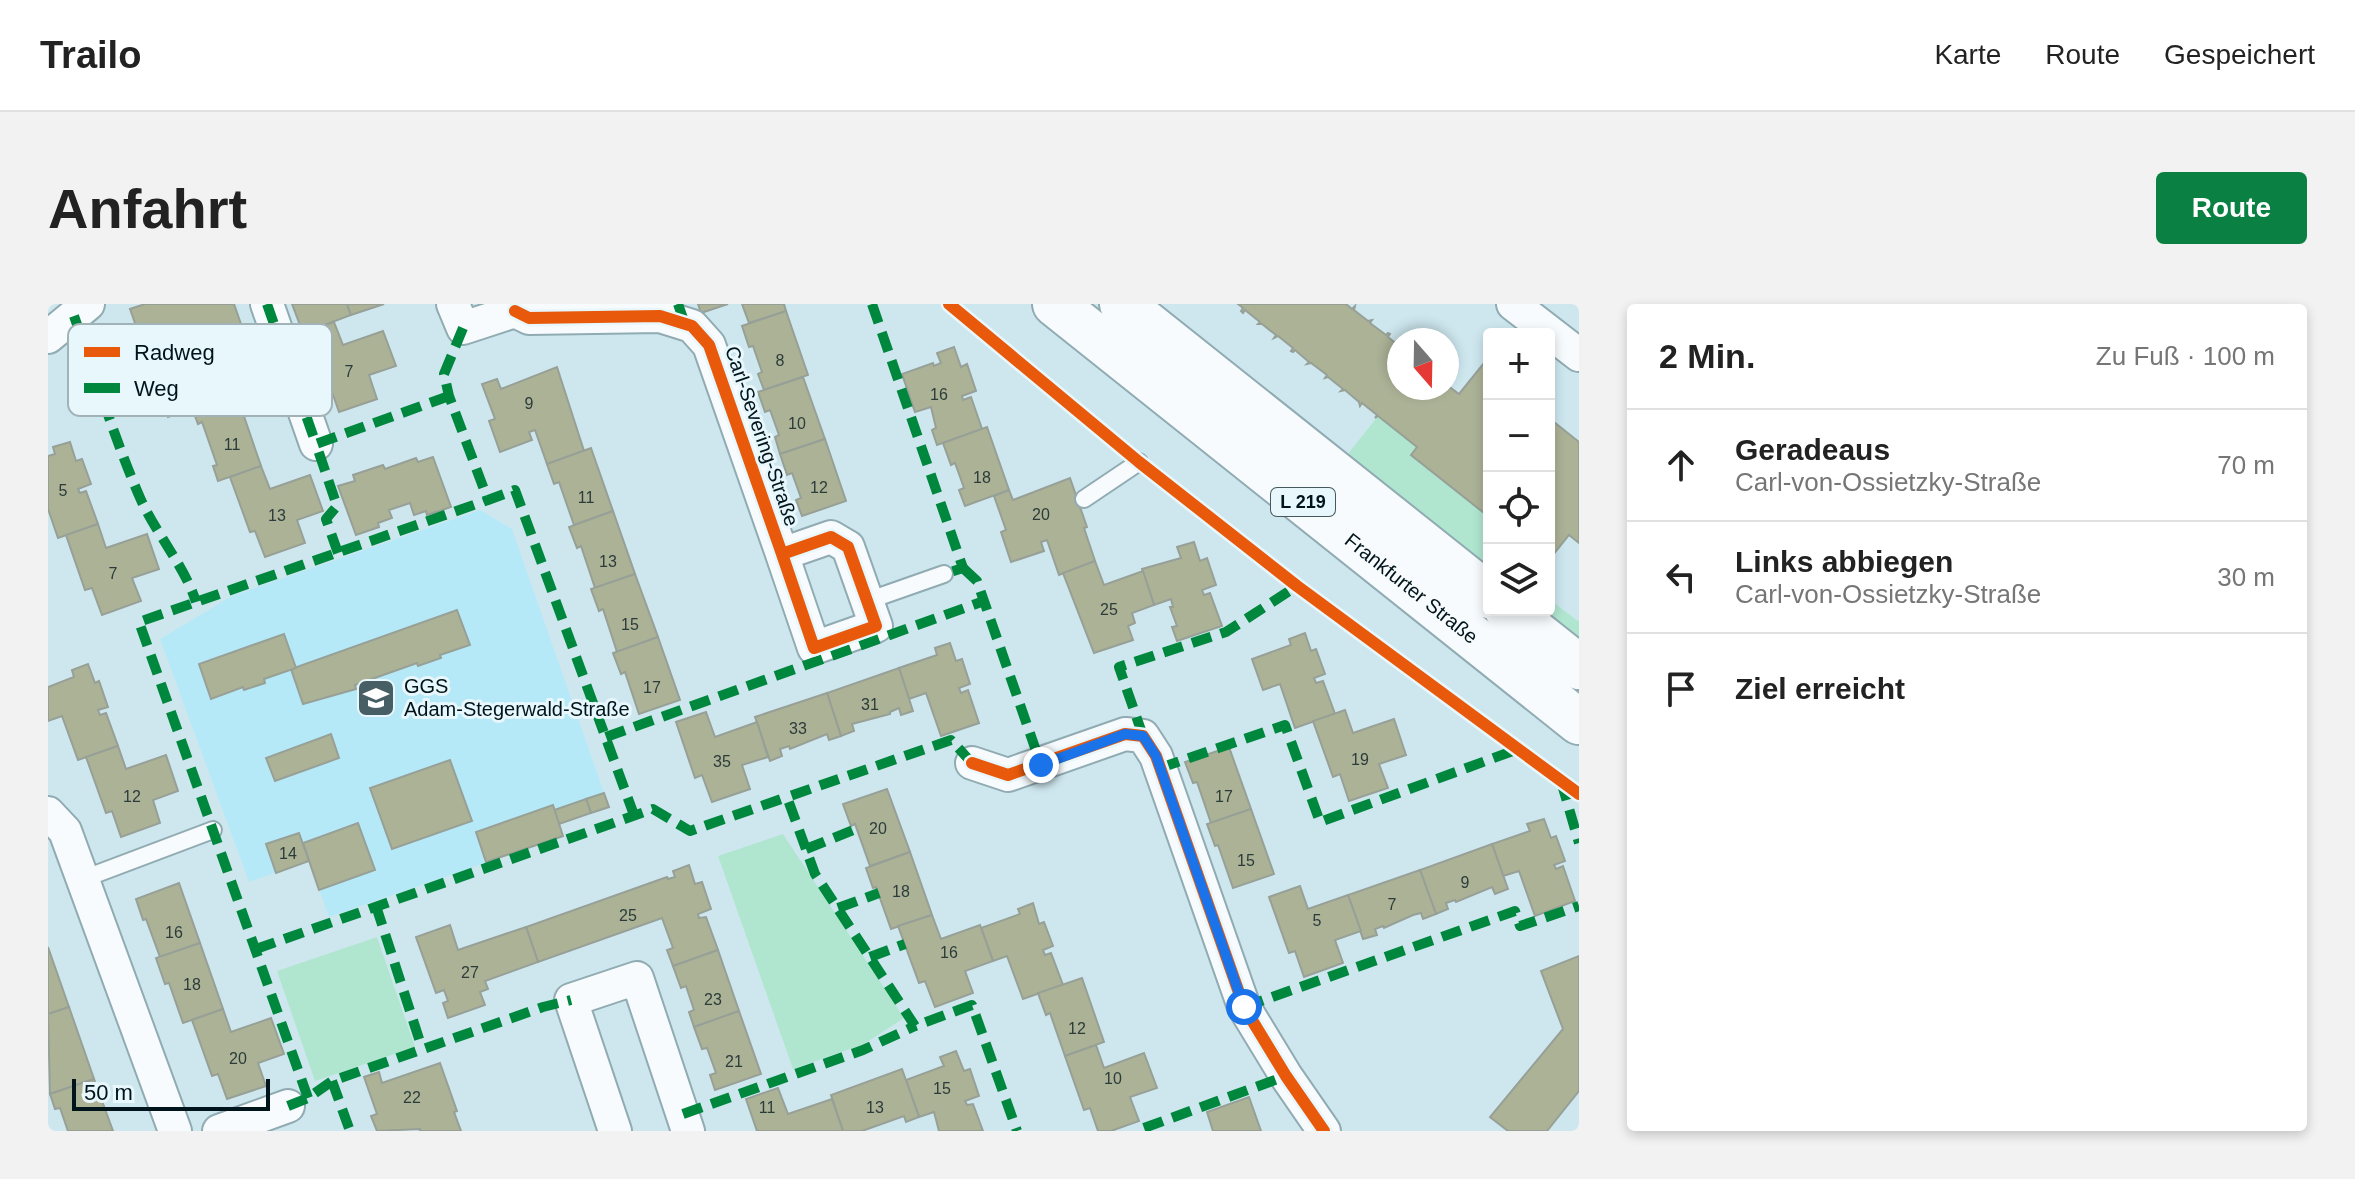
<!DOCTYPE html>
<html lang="de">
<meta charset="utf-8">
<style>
:root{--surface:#fff;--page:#f2f2f2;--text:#222;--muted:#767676;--line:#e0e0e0;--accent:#0b8043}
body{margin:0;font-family:Helvetica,sans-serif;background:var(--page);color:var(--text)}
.controls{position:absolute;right:24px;top:24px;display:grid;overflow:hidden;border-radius:8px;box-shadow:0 4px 12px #0003}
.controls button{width:72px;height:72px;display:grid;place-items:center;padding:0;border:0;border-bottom:2px solid var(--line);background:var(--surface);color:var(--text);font:40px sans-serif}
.compass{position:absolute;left:1339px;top:24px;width:72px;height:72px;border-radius:50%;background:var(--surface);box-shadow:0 4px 12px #0003;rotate:160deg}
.scale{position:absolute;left:24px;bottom:20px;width:198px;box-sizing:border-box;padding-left:8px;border:4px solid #00151b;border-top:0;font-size:22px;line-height:28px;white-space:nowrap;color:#00151b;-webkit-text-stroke:6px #e8f7fb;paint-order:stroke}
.stop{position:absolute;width:24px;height:24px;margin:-18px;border:6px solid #1a73e8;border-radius:50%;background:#fff}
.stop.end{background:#1a73e8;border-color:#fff;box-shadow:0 2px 8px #0008}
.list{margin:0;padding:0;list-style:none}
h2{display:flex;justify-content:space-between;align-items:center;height:104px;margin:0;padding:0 32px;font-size:34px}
h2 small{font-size:26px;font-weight:400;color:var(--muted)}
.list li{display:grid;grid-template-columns:52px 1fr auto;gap:24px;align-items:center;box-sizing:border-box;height:112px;padding:0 32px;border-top:2px solid var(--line)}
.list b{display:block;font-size:30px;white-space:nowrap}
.list p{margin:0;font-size:26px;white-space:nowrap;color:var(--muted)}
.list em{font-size:26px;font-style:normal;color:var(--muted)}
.icon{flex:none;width:44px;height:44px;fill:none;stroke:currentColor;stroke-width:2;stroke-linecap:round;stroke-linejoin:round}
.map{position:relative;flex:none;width:1531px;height:827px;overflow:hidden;border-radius:8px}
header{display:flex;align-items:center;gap:48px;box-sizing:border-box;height:112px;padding:0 40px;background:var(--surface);border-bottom:2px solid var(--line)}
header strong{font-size:38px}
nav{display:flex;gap:44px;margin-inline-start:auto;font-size:28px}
.intro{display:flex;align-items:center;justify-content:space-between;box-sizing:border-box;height:192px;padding:0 48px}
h1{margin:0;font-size:56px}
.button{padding:20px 36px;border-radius:8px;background:var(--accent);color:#fff;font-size:28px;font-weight:700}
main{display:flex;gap:48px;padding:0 48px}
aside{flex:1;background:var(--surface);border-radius:8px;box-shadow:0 4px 12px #0003}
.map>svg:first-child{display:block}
.built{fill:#b6e9f7}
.green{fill:#b0e6d0}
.building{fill:#acb296;stroke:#97a097;stroke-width:2}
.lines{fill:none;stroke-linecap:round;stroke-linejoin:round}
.lane-casing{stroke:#90abb2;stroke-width:20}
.street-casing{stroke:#90abb2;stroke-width:36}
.primary-casing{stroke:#90abb2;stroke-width:48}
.lane{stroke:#f8fbfd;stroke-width:16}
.street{stroke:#f8fbfd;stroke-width:32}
.primary{stroke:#f8fbfd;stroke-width:44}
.quiet{stroke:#00873e;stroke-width:10;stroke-dasharray:20 10;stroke-linecap:butt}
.cycleway-casing{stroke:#e8f7fb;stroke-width:17}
.cycleway{stroke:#e8590c;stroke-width:12}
.route{stroke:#1a73e8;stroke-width:10}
.labels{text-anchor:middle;stroke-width:6;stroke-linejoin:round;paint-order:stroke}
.number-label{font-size:16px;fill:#2b3c3a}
.shield{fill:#e8f7fb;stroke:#46595e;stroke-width:2}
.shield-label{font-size:18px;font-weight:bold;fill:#00151b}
.street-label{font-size:20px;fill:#00151b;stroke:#e8f7fb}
.poi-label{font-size:20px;fill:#00151b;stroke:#e8f7fb;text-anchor:start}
.key{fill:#e8f7fb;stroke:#a2b3b8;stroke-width:2}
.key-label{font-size:22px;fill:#00151b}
</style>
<header>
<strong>Trailo</strong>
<nav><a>Karte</a><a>Route</a><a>Gespeichert</a></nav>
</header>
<div class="intro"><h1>Anfahrt</h1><a class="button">Route</a></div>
<main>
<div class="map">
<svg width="1531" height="827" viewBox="0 0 1531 827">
<rect width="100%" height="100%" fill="#cee7ef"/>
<path class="built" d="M432,206L464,225L561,503L512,520L515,532L281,613L261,557L201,578L112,335L184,292Z"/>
<g class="green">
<path d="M1330,112L1369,143L1363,151L1441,213V275L1300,159L1299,151Z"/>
<path d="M1501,295L1531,318V346L1480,306H1501Z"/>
<path d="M735,530L856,714L816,740L745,765L670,552Z"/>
<path d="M329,633L367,743L267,777L229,667Z"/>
</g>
<g class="building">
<path d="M97,0H186L214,80L120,113L82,5Z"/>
<path d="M244,0H299L303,11L255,29Z"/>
<path d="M299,0H336L303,11Z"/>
<path d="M650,0H680L653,9Z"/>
<path d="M694,0H736L738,7L701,19Z"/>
<path d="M1190,0H1298L1304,5L1307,2L1306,6L1320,17L1324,16L1322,19L1338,31L1340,29L1342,30L1340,33L1351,42V84H1399V81L1411,90L1436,59L1437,60L1436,62L1441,66V213L1363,151L1369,143L1330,112L1327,114L1329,111L1314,99L1312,102L1311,98L1297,86L1293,87L1295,85L1280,73L1277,74L1279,71L1263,59L1259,60L1261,58L1247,46L1245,48L1243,47L1245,44L1230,32L1226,34L1228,31L1214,20H1210L1212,18L1197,6L1195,9L1193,7L1195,4Z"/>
<path d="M738,7L760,71L716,86L710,70L714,68L705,42L701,43L694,22Z"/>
<path d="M286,18L295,41L335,27L348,62L321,71L329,95L291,108L282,82L274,84L255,29Z"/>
<path d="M906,43L913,63L919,60L928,87L914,92L915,96L923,93L934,125L889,141L884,126L888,124L883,103L867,108L854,70L885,59L886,62L893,59L889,49Z"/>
<path d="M509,63L536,147L499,160L487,126L481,128L484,136L452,148L441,117L447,115L434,80L449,75L453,85Z"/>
<path d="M755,73L777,135L732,150L727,133L731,131L722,106L717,108L710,88Z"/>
<path d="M188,89L213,162L170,177L165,162L169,161L154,118L150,120L144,104Z"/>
<path d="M1501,114L1531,138V239L1521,231L1501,256Z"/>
<path d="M939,123L961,186L917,202L911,186L916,184L907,159L903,161L895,139Z"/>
<path d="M777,135L798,197L754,212L748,196L753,194L744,169L739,171L732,150Z"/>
<path d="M22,138L28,157L34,155L43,180L30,185L32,189L38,187L50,220L10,234L0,205V152L7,150L5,143Z"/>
<path d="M543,144L565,207L526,221L511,178L506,180L499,160Z"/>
<path d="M385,153L403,203L379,211L378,207L366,211L362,199L341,206L344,214L330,219L331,223L308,231L290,182L307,177L305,171L335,161L337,165L368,154L370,158Z"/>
<path d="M213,162L222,185L262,171L275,207L249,216L257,239L217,253L207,227L202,228L182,173Z"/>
<path d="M1022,174L1039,223L1036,224L1047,257L1011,271L999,236L993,238L996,247L963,258L953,228L958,226L946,192L961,186L965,196Z"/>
<path d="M565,207L587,270L547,284L533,242L529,244L521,223Z"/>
<path d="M50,220L58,244L99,230L111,265L84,274L93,297L54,311L44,284L37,286L18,231Z"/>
<path d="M1146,238L1152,257L1159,254L1168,281L1154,286L1156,291L1162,289L1174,322L1129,337L1124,323L1129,322L1122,303H1125L1123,295L1106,301L1094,265L1133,254L1129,243Z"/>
<path d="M1047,257L1056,281L1095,267L1106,301L1084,309L1087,319L1080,322L1085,336L1046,349L1015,269Z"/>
<path d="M587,270L610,333L569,348L555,305L551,307L543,285Z"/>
<path d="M409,306L422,341L392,351L393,354L370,362L369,359L307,381L308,385L255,400L243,365Z"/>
<path d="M1257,329L1263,347L1268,345L1277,370L1266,374L1268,379L1275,377L1287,410L1247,424L1232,380L1215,386L1204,355L1243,341L1241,335Z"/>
<path d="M236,330L248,364L216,375L217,379L196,386L195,383L163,395L151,360Z"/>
<path d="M610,333L632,396L591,410L577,368L573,370L565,349Z"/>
<path d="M902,339L908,357L914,355L922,380L911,384L913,389L920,386L931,419L893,432L878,389L861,395L851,364L889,351L887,344Z"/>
<path d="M40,360L47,379L51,377L60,403L50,406L52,411L58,409L70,442L30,456L14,412L0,417V383L26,373L24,366Z"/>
<path d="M851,364L865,407L853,411L851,404L842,408V410L804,420L806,427L793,432L779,389Z"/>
<path d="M779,389L793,432L781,436L779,430L742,445L741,442L732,445L734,452L722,457L707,413Z"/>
<path d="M1297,406L1305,429L1346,415L1358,451L1331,460L1340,484L1301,497L1292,470L1285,473L1265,417Z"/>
<path d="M658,408L667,433L709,418L720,453L694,461L702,485L664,498L654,471L647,474L628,418Z"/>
<path d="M283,430L291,454L227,477L218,454Z"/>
<path d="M70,442L78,465L118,451L130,487L105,496L112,519L73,533L64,507L58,509L38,453Z"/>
<path d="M1181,443L1203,505L1163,519L1149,478L1145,479L1137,458Z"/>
<path d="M402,456L424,517L344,545L322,484Z"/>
<path d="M839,485L862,548L822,562L807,520L803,522L795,500Z"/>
<path d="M556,489L561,503L543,509L538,495Z"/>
<path d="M538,495L543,509L511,520L506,506Z"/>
<path d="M505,501L515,532L438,558L428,528Z"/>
<path d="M1203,505L1226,570L1185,584L1170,541L1167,542L1159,520Z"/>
<path d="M1496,515L1503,534L1508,532L1517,557L1506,561L1508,565L1515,562L1527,597L1487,612L1471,567L1455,572L1444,540L1482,527L1479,520Z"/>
<path d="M310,519L327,566L271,586L255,539Z"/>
<path d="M251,529L261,557L228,569L218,540Z"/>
<path d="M1444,540L1460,585L1447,590L1444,583L1408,598L1407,596L1398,599L1400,605L1388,610L1372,566Z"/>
<path d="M862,548L884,611L843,625L828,583L825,584L818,564Z"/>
<path d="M641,561L647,580L654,578L663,605L650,610L651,614L658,613L670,646L625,662L619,646L625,644L614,614L490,658L478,623L619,573L620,575L627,573L625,567Z"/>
<path d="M1372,566L1388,610L1375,615L1373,609L1365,611L1336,624L1335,622L1327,625L1329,631L1315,635L1300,591Z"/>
<path d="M131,579L152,639L112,653L98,615L95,616L88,595Z"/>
<path d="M1252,582L1260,605L1300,591L1313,627L1287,636L1295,659L1256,673L1247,647L1241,649L1221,593Z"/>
<path d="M985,599L991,620L996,618L1005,642L995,646L997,651L1003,649L1015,681L975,695L959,652L945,657L933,624L972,610L970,605Z"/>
<path d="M884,611L893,635L932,621L945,657L917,667L925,689L887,703L877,677L871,679L850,622Z"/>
<path d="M402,621L410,646L478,623L490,658L437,677L440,685L432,688L437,701L400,714L395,699L400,697L396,686L388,689L368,633Z"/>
<path d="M152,639L175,705L135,719L121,679L117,680L108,654Z"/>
<path d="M0,643L21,703L0,710Z"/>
<path d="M670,646L691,707L646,723L641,708L646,706L638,682L633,684L625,662Z"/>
<path d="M1531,652V787L1499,827H1460L1442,813L1515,725L1493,667Z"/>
<path d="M1034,674L1056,738L1017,752L1002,709L998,711L990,689Z"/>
<path d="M21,703L46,775L2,790L0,710Z"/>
<path d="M175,705L183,728L223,714L236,750L210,759L218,782L179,795L170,770L164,772L144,716Z"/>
<path d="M691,707L713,770L667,786L662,771L668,769L659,744L654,745L646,723Z"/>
<path d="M1048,741L1056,764L1096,749L1109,784L1082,793L1091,817L1063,827H1050L1042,804L1036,806L1017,752Z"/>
<path d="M908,747L916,767L922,765L931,792L917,797L919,801L925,800L935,827H891L886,808L871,813L858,776L896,762L892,753Z"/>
<path d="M392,759L409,807L406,808L413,827H372V825L329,827L323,812L329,810L316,773L331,768L334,779Z"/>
<path d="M854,765L871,813L858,818L856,812L814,827H795L783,791Z"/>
<path d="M46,775L65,827H20L12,804L7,805L2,790Z"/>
<path d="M730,784L740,810L784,795L795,827H709L698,795Z"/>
<path d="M1201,793L1213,827H1165L1159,808Z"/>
</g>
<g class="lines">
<g class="lane-casing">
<g id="lane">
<path d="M1036,195L1091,158"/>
<path d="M819,297L896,270"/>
<path d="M35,575L165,526"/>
</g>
</g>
<g class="street-casing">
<g id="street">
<path d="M219,0L268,140"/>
<path d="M405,0L415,24L467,7L465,0"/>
<path d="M1465,0L1531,51"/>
<path d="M467,7L481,14L612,12L644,22L661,41L734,250L783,233L800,243L828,322L766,344L734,250"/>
<path d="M0,33L40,0"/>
<path d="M924,459L960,471L1077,430L1095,432L1108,452L1196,703L1238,772L1276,827"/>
<path d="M0,509L17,527L127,827"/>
<path d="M171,827L240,802"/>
<path d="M567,827L523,696L589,674L640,827"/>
</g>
</g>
<g class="primary-casing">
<g id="primary">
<path id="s1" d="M1007,0L1531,418"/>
<path d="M1074,0L1441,292"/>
<path d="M1459,306L1531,363"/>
</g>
</g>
<use href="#lane" class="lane"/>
<use href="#street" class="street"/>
<use href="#primary" class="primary"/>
<g class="quiet">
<path d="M219,0L268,140"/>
<path d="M630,0L637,20"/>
<path d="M824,0L915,264L896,270"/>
<path d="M26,12C48,73 67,137 93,196C109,231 137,263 148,298"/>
<path d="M415,24L396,70L401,92L440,196L467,186L586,511"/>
<path d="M290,249L278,215L289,202L268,140L401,92"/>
<path d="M915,264L929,277L993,461"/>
<path d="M1095,432L1071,363L1178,328L1249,282"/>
<path d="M558,433L936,297"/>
<path d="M924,459L903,436L739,493L767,570L867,722L924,701L969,827"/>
<path d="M1112,464L1237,421L1272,518L1470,445"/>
<path d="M1513,477L1531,539"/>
<path d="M758,545L808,525"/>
<path d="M328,602L374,744"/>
<path d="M790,604L831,589"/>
<path d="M208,645L605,505L642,527L739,493"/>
<path d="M822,653L857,640"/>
<path d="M1196,703L1467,607L1472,622L1531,602"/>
<path d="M284,777L302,827"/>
<path d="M260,794L91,318L440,196"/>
<path d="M240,802L260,794L284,777L495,703L523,696"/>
<path d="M635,810L815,746L867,722"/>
<path d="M1096,824L1238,772"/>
</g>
<g class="cycleway-casing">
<g id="cycleway">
<path d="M901,0L1091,158L1249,282L1531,490"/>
<path d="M467,7L481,14L612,12L644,22L661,41L734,250L783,233L800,243L828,322L766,344L734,250"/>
<path d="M924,459L960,471L1077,430L1095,432L1108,452L1196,703L1238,772L1276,827"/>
</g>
</g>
<use href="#cycleway" class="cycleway"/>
</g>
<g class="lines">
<path class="route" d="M993,461L1077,430L1095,432L1108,452L1196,703"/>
</g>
<defs>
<g id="school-square" transform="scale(2)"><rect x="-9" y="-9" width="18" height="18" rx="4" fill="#485e65" stroke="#e8f7fb"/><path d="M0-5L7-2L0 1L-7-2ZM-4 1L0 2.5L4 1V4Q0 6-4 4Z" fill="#fff"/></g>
</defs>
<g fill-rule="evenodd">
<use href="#school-square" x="328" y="394"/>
</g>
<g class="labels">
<g class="number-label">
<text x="732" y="62">8</text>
<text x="301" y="73">7</text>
<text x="891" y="96">16</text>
<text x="481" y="105">9</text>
<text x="749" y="125">10</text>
<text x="184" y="146">11</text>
<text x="934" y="179">18</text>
<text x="771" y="189">12</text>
<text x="15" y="192">5</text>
<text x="538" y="199">11</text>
<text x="993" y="216">20</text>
<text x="229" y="217">13</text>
<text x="560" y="263">13</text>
<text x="65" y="275">7</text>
<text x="1061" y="311">25</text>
<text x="582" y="326">15</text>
<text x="604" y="389">17</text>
<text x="822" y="406">31</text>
<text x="750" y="430">33</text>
<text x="1312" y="461">19</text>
<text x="674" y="463">35</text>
<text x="84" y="498">12</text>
<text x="1176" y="498">17</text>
<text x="830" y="530">20</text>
<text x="240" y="555">14</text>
<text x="1198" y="562">15</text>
<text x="1417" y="584">9</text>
<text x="853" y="593">18</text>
<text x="1344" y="606">7</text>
<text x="580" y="617">25</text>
<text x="1269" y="622">5</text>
<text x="126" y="634">16</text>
<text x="901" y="654">16</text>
<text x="422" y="674">27</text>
<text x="144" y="686">18</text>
<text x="665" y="701">23</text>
<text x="1029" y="730">12</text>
<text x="190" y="760">20</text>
<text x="686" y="763">21</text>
<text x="1065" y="780">10</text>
<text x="894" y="790">15</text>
<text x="364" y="799">22</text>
<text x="719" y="809">11</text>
<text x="827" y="809">13</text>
</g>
<rect class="shield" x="1223" y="184" width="64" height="28" rx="6"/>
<g class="shield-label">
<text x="1255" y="204">L 219</text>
</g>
<g class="street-label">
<text transform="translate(714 132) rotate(71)" y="7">Carl-Severing-Straße</text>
<text dy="7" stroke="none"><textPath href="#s1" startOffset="456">Frankfurter Straße</textPath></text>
</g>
<g class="poi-label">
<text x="356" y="389">GGS<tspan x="356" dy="23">Adam-Stegerwald-Straße</tspan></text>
</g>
</g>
<rect x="20" y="20" width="264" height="92" rx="12" class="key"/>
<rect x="36" y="43" width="36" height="10" fill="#e8590c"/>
<rect x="36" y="79" width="36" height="10" fill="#00873e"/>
<g class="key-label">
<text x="86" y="56">Radweg</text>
<text x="86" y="92">Weg</text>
</g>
</svg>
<div class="controls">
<button>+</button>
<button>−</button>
<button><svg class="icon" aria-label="locate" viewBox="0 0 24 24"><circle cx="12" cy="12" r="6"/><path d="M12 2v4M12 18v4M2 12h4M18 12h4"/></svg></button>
<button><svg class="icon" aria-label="layers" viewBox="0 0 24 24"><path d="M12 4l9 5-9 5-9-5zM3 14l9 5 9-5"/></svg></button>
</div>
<svg class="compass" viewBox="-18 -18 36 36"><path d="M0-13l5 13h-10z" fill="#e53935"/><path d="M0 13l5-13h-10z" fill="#767676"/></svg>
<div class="scale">50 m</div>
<div class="stop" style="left:1196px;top:703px"></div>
<div class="stop end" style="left:993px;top:461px"></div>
</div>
<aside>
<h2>2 Min.<small>Zu Fuß · 100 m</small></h2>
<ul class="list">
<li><svg class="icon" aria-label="ahead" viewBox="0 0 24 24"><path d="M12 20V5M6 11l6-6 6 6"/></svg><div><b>Geradeaus</b><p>Carl-von-Ossietzky-Straße</p></div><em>70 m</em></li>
<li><svg class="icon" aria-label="left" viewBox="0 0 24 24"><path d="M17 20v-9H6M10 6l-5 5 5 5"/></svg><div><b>Links abbiegen</b><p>Carl-von-Ossietzky-Straße</p></div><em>30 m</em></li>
<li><svg class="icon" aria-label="arrive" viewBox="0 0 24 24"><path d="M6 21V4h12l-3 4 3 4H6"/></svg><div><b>Ziel erreicht</b></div></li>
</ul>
</aside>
</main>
